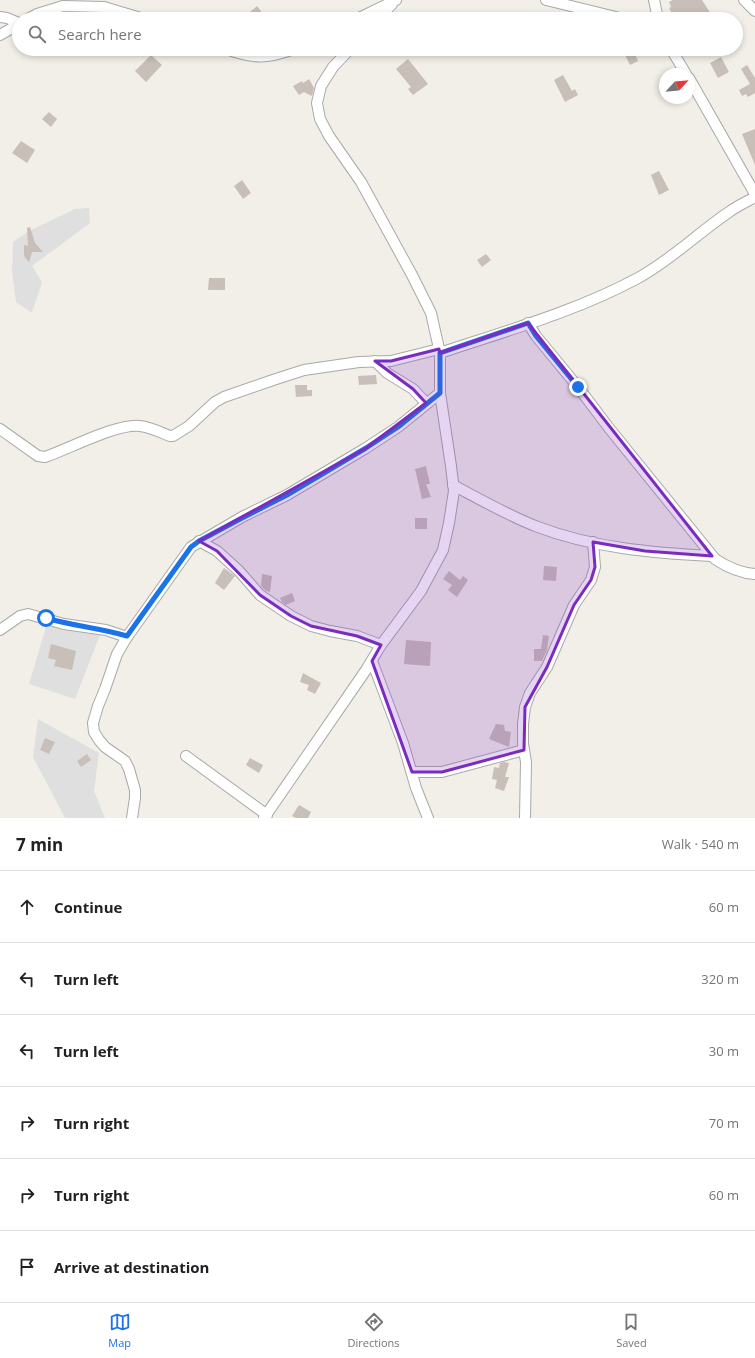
<!DOCTYPE html>
<meta charset="utf-8">
<style>
:root{--surface:#fff;--page:#f6f6f6;--text:#202124;--muted:#757577;--line:#e0e0e0;--accent:#1a73e8}
body{margin:0;font-family:"Open Sans",sans-serif;background:var(--page);color:var(--text)}
.compass{position:absolute;left:659px;top:68px;width:36px;height:36px;border-radius:50%;background:var(--surface);box-shadow:0 2px 6px #0003;rotate:64deg}
.stop{position:absolute;width:12px;height:12px;margin:-9px;border:3px solid #1a73e8;border-radius:50%;background:#fff}
.stop.end{background:#1a73e8;border-color:#fff;box-shadow:0 1px 4px #0008}
.list{margin:0;padding:0;list-style:none}
h2{display:flex;justify-content:space-between;align-items:center;height:52px;margin:0;padding:0 16px;font-size:17px}
h2 small{font-size:13px;font-weight:400;color:var(--muted)}
.list li{display:grid;grid-template-columns:26px 1fr auto;gap:12px;align-items:center;box-sizing:border-box;height:72px;padding:0 16px;border-top:1px solid var(--line)}
.list b{display:block;font-size:15px;white-space:nowrap}
.list em{font-size:13px;font-style:normal;color:var(--muted)}
.icon{flex:none;width:22px;height:22px;fill:none;stroke:currentColor;stroke-width:2;stroke-linecap:round;stroke-linejoin:round}
.map{position:relative;flex:none;width:755px;height:818px;overflow:hidden}
.search{position:absolute;background:var(--surface);box-shadow:0 2px 6px #0003;left:12px;right:12px;top:12px;height:44px;display:flex;align-items:center;gap:10px;box-sizing:border-box;padding:0 14px;border-radius:22px;color:var(--muted);font-size:15px}
.sheet{height:484px;background:var(--surface)}
nav{display:flex;justify-content:space-around;align-items:center;box-sizing:border-box;height:56px;border-top:1px solid var(--line);background:var(--surface);font-size:11px;color:var(--muted)}
nav a{display:grid;justify-items:center;gap:2px}
nav .on{color:var(--accent)}
.map>svg:first-child{display:block}
.residential{fill:#e0dfdf}
.building{fill:#c7bfb8}
.lines{fill:none;stroke-linecap:round;stroke-linejoin:round}
.street-casing{stroke:#a9a9a9;stroke-width:12}
.street{stroke:#fff;stroke-width:10}
.route{stroke:#1a73e8;stroke-width:5}
.marked{fill:#7b2cbf;fill-opacity:0.2;stroke:#7b2cbf;stroke-width:3;stroke-linejoin:round}
</style>
<div class="map">
<svg width="755" height="818" viewBox="0 0 755 818">
<rect width="100%" height="100%" fill="#f2efe9"/>
<g class="residential">
<path d="M89,208L90,223L32,266L42,282L32,313L16,302L12,271L13,242L29,231L75,209Z"/>
<path d="M50,614L100,635L75,699L29,684Z"/>
<path d="M38,719L99,753L94,791L105,818H65L33,757Z"/>
</g>
<g class="building">
<path d="M673,0H702L711,14L702,19H675L669,8L671,7L669,2Z"/>
<path d="M257,6L267,19H255L250,12Z"/>
<path d="M627,49H645L635,54L638,61L630,65L623,51Z"/>
<path d="M151,55L162,65L146,82L135,71Z"/>
<path d="M721,57L729,72L718,78L710,63Z"/>
<path d="M408,59L428,84L413,95L408,89L411,87L396,69Z"/>
<path d="M747,65L755,78V93L748,97L746,94L742,96L739,90L750,84L741,69Z"/>
<path d="M563,75L572,91L575,89L578,95L565,102L554,80Z"/>
<path d="M309,79L314,88L312,96L304,92L299,95L293,86L302,81L303,83Z"/>
<path d="M49,112L57,119L51,127L42,119Z"/>
<path d="M755,129V165L742,134Z"/>
<path d="M21,141L35,150L27,163L12,153Z"/>
<path d="M659,171L669,190L659,195L651,175Z"/>
<path d="M242,180L251,193L243,199L234,186Z"/>
<path d="M30,227L35,243L43,252H32L29,262L24,256V245L28,246L27,228Z"/>
<path d="M486,254L491,260L482,267L477,260Z"/>
<path d="M209,278H225V290H208Z"/>
<path d="M376,375L377,384L359,385L358,376Z"/>
<path d="M295,385H307V390H312V396L296,397Z"/>
<path d="M426,466L430,484H426L431,497L422,499L415,469Z"/>
<rect x="415" y="518" width="12" height="11"/>
<path d="M544,566L557,567L556,581L543,580Z"/>
<path d="M224,568L235,576L224,590L215,583Z"/>
<path d="M449,571L460,580L463,576L468,580L457,597L448,590L452,585L443,579Z"/>
<path d="M262,574L272,576L270,592L266,591L261,586Z"/>
<path d="M292,593L295,601L286,605L282,602L280,598Z"/>
<path d="M543,635L549,636L547,650L542,661H534V649H541Z"/>
<path d="M406,640L431,642L430,666L404,664Z"/>
<path d="M51,644L76,651L72,670L54,666L56,660L48,658Z"/>
<path d="M303,673L321,683L315,694L307,690L309,685L300,682Z"/>
<path d="M496,724L504,725L505,731L511,732L509,747L489,739Z"/>
<path d="M45,738L55,742L49,754L40,750Z"/>
<path d="M87,754L91,760L81,767L77,761Z"/>
<path d="M250,758L263,765L259,773L246,765Z"/>
<path d="M504,762L509,763L505,777H509L504,791L495,788L497,780L492,779L494,767L499,768L500,763Z"/>
<path d="M299,805L311,812L308,818H296L292,816Z"/>
</g>
<g class="lines">
<g class="street-casing">
<g id="street">
<path d="M546,0L624,19"/>
<path d="M654,0L658,19"/>
<path d="M744,0L755,11"/>
<path d="M0,17L7,18L19,23"/>
<path d="M28,19L37,14L63,6L104,7L144,19"/>
<path d="M357,19L396,0"/>
<path d="M378,19L392,4"/>
<path d="M0,35L19,24"/>
<path d="M226,49C255,59 266,59 294,49"/>
<path d="M671,49L686,74"/>
<path d="M689,78L755,194"/>
<path d="M528,323L536,336L578,387L609,428L715,559C727,567 739,573 755,574"/>
<path d="M440,353C506,331 577,311 638,278C671,260 698,233 729,212C737,206 746,202 755,197"/>
<path d="M375,361L387,373L413,389L426,403"/>
<path d="M0,429L38,456L45,457C69,449 117,423 140,426C150,427 160,432 170,436H173L189,426L215,402L224,397L273,380L304,370L359,362L391,361L439,349"/>
<path d="M453,485C481,500 509,516 538,527C593,548 654,553 712,556"/>
<path d="M199,541L217,551L239,571L260,595L291,616L311,626L330,631L357,636L381,645"/>
<path d="M0,630L20,616L28,614L64,624L106,630L127,637"/>
<path d="M372,661L403,743L416,788L428,818"/>
<path d="M186,756L267,815"/>
<path d="M412,772H442L524,750"/>
<path d="M132,818L135,798V790L129,769L125,761L105,747L99,740L94,732L93,723L98,706L105,689L117,654L127,637L191,547L242,517L287,495L366,448L398,427L440,393"/>
<path d="M264,818L366,670L381,645L421,591L443,550L449,523L454,491L451,466L440,393V353L431,313L412,275L361,182L329,136L320,119L317,103L321,86L333,67L350,49"/>
<path d="M525,818L526,762L523,744V724L525,707L530,693L547,667L574,605L591,580L595,567L593,542"/>
</g>
</g>
<use href="#street" class="street"/>
</g>
<g class="lines">
<path class="route" d="M46,618C73,626 100,628 127,636L191,547L199,541L242,518L287,495L366,448L398,427L440,393V353L528,323L536,336L578,387"/>
</g>
<path class="marked" d="M528,323L712,556L645,551L593,542L595,567L591,580L574,605L547,667L525,707L524,750L442,772H412L372,661L381,645L357,636L311,626L291,616L260,595L217,551L199,541L366,448L426,403L413,389L375,361H391L439,349L440,353Z"/>
</svg>
<svg class="compass" viewBox="-18 -18 36 36"><path d="M0-13l5 13h-10z" fill="#e53935"/><path d="M0 13l5-13h-10z" fill="#757577"/></svg>
<div class="stop" style="left:46px;top:618px"></div>
<div class="stop end" style="left:578px;top:387px"></div>
<div class="search"><svg class="icon" aria-label="search" viewBox="0 0 24 24"><circle cx="10" cy="10" r="6"/><path d="M15 15l6 6"/></svg>Search here</div>
</div>
<section class="sheet">
<h2>7 min<small>Walk · 540 m</small></h2>
<ul class="list">
<li><svg class="icon" aria-label="ahead" viewBox="0 0 24 24"><path d="M12 20V5M6 11l6-6 6 6"/></svg><div><b>Continue</b></div><em>60 m</em></li>
<li><svg class="icon" aria-label="left" viewBox="0 0 24 24"><path d="M17 20v-9H6M10 6l-5 5 5 5"/></svg><div><b>Turn left</b></div><em>320 m</em></li>
<li><svg class="icon" aria-label="left" viewBox="0 0 24 24"><path d="M17 20v-9H6M10 6l-5 5 5 5"/></svg><div><b>Turn left</b></div><em>30 m</em></li>
<li><svg class="icon" aria-label="right" viewBox="0 0 24 24"><path d="M7 20v-9h11M14 6l5 5-5 5"/></svg><div><b>Turn right</b></div><em>70 m</em></li>
<li><svg class="icon" aria-label="right" viewBox="0 0 24 24"><path d="M7 20v-9h11M14 6l5 5-5 5"/></svg><div><b>Turn right</b></div><em>60 m</em></li>
<li><svg class="icon" aria-label="arrive" viewBox="0 0 24 24"><path d="M6 21V4h12l-3 4 3 4H6"/></svg><div><b>Arrive at destination</b></div></li>
</ul>
</section>
<nav>
<a class="on"><svg class="icon" aria-label="map" viewBox="0 0 24 24"><path d="M3 6l6-2 6 2 6-2v14l-6 2-6-2-6 2zM9 4v14M15 6v14"/></svg>Map</a>
<a><svg class="icon" aria-label="directions" viewBox="0 0 24 24"><path d="M12 3l9 9-9 9-9-9zM9 14v-3h6M13 9l2 2-2 2"/></svg>Directions</a>
<a><svg class="icon" aria-label="saved" viewBox="0 0 24 24"><path d="M7 4h10v16l-5-4-5 4z"/></svg>Saved</a>
</nav>
